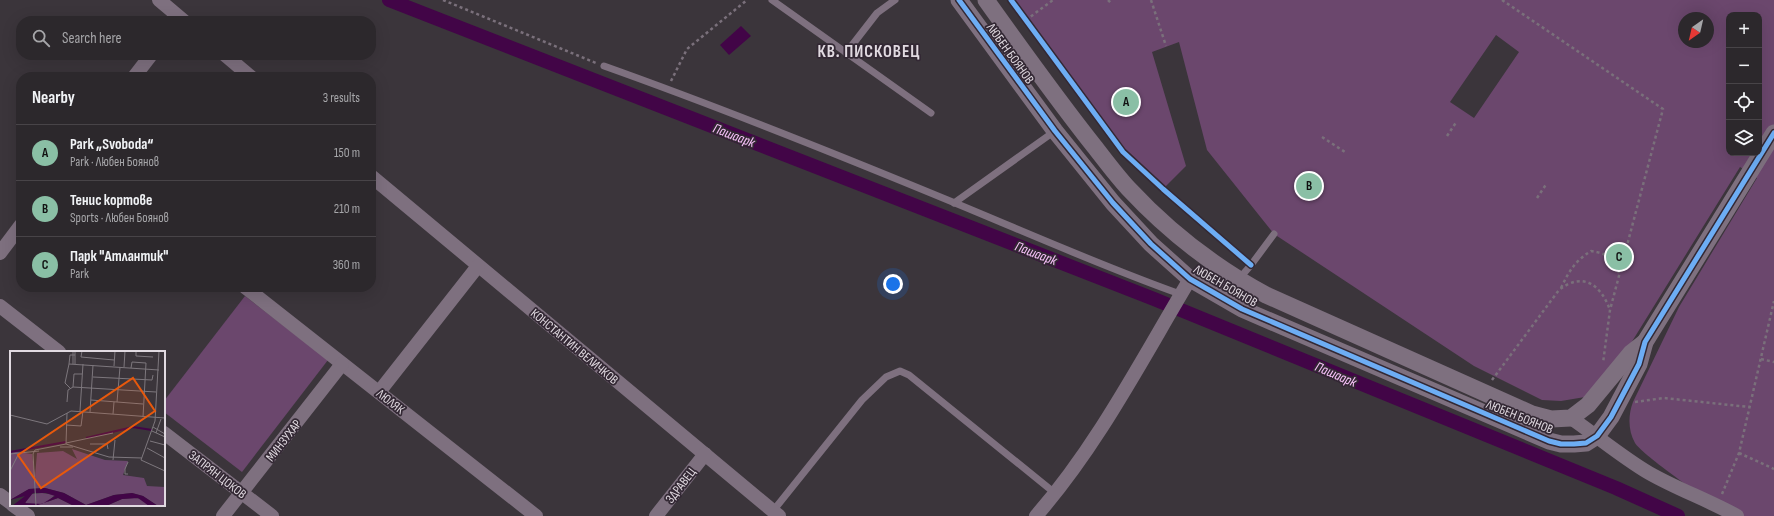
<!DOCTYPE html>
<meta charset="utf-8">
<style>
:root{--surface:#2c282c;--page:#383438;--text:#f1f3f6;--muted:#a6a6a9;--line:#484448;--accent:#8abfa5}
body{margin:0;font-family:"Sofia Sans Condensed",sans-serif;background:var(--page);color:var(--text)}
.controls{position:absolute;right:12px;top:12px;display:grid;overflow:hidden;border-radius:8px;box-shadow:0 4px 16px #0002}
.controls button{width:36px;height:36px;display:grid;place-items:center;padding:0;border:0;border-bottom:1px solid var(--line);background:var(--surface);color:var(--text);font:20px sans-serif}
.compass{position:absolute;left:1678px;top:12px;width:36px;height:36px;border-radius:50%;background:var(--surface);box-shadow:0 4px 16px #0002;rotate:214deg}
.you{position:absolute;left:893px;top:284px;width:14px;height:14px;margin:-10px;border:3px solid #fff;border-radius:50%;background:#1a73e8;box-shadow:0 0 0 6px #1a73e833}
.badge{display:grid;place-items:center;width:26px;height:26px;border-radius:50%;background:var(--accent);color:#111;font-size:13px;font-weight:700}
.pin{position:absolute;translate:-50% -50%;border:2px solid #fff;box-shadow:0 1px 4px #0006}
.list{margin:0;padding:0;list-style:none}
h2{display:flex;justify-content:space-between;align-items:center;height:52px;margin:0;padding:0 16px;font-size:17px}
h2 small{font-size:13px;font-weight:400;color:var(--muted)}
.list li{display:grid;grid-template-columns:26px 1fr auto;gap:12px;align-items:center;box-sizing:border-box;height:56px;padding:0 16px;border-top:1px solid var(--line)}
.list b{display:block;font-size:15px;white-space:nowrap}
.list p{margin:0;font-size:13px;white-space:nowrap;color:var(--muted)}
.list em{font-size:13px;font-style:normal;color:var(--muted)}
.icon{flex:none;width:22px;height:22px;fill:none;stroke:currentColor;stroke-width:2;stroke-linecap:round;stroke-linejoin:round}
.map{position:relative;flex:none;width:1774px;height:516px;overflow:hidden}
.search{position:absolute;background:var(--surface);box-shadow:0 4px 16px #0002;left:16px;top:16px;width:360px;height:44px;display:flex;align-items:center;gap:10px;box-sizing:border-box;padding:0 14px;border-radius:16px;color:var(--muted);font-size:15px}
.panel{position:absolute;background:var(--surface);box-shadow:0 4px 16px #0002;left:16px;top:72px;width:360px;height:220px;border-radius:16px}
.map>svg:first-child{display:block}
.green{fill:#6b476d;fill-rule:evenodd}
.water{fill:#420547}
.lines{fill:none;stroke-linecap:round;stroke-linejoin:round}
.canal{stroke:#420547;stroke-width:14}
.path{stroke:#7a707b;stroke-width:2.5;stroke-dasharray:3 3;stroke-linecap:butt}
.service{stroke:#7e707f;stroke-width:7}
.minor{stroke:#7e707f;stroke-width:14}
.tertiary{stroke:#7e707f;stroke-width:17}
.cycleway-casing{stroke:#332834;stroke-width:8}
.cycleway{stroke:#6dadf4;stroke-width:5}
.labels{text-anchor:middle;stroke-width:3.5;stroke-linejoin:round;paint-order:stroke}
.street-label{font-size:13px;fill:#e1dae1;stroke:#332834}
.water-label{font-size:14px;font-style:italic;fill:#fac4fc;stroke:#332834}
.district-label{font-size:17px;font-weight:bold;letter-spacing:1px;fill:#e1dae1;stroke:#332834}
.inset-river{fill:none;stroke:#420547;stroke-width:2}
.inset-road{fill:none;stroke:#7d777d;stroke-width:1}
.view{fill:#e8590c;fill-opacity:0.15;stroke:#e8590c;stroke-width:2}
.inset-edge{fill:none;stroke:#e1dae1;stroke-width:2}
</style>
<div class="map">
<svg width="1774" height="516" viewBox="0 0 1774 516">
<rect width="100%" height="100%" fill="#3b353b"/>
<g class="green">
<path d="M1011,0H1774V516C1763,516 1748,516 1737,516C1724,513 1642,455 1635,443C1628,431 1628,415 1633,402L1679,307L1757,178L1740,167L1628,348L1585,397L1561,401L1542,400L1474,366L1274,234L1207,150L1179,42L1152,52L1186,166L1163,189L1123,152ZM1729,15H1759V153H1729ZM1684,18H1708V42H1684ZM1496,35L1519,52L1474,118L1450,102Z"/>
<path d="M245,296L328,360L242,472L164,412V401Z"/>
</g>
<path class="water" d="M741,26L751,36L729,55L720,45Z"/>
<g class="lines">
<path class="canal" d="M389,0L1154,299L1616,488L1678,516"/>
<g class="path">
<path d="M443,0L596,63"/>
<path d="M1108,0L1111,3"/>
<path d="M1151,0L1166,46"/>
<path d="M1502,0L1663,109L1610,310L1603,363"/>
<path d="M1026,20L1053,0"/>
<path d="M671,81L687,49L747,0"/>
<path d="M1447,136L1457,121"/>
<path d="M1322,137L1345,152"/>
<path d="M1303,192L1307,195"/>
<path d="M1537,198L1547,183"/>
<path d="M1605,253L1616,254L1626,247"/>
<path d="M1561,288C1569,271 1575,261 1591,251C1608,254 1612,257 1619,273"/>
<path d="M1761,359L1774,362"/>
<path d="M1492,380L1559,290C1583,271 1601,285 1610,310"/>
<path d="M1635,402L1664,398L1749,407"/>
<path d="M1739,453L1774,469"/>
<path d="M1722,494L1739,453L1774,301"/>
</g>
<g class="service">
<path d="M772,0L931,113"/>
<path d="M846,53L877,13L895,0"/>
<path d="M604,66C722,108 839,155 955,203C1030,234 1104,267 1180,294"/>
<path d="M954,203L1055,131"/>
<path d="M1238,280L1251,265L1274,234"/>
<path d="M773,511L862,400L886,377L900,371L909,375L1056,494"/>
</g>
<g class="minor">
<path d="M159,0L184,21"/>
<path d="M225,55L251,77"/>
<path d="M134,77L151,55"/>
<path d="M371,176L779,516"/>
<path d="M0,253L21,225"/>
<path d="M245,287L536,516"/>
<path d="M0,306L59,352"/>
<path d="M379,392L478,266"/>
<path d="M1571,418C1597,436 1622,457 1649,473C1677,489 1708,500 1737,516"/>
<path d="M164,433L272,516"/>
<path d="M0,495L11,503"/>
<path d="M13,505L28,516"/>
<path d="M223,516L342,364"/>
<path d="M656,516L705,454"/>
<path d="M1036,516C1098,445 1142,359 1190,279C1205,274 1222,285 1238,280"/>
</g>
<g class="tertiary">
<path d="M959,0L1055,131L1113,203L1151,244L1190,279L1242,309L1549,441L1561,444H1574L1586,443L1597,436L1611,417L1639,364L1645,342L1774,133"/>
<path d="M986,0C1021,49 1056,98 1094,146C1105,160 1116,175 1128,188C1168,231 1214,267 1266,295L1532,414L1551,419L1571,418L1588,405L1631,353L1645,342"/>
</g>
<g class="cycleway-casing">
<g id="cycleway">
<path d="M959,0L1055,131L1113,203L1151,244L1190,279L1242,309L1549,441L1561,444H1574L1586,443L1597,436L1611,417L1639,364L1645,342L1774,133"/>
<path d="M1011,0L1123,152L1163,189L1251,265"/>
</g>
</g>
<use href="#cycleway" class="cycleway"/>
</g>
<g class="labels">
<g class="street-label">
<text transform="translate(1011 53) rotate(54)" y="5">ЛЮБЕН БОЯНОВ</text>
<text transform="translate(1226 285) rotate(30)" y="5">ЛЮБЕН БОЯНОВ</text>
<text transform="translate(575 346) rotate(40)" y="5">КОНСТАНТИН ВЕЛИЧКОВ</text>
<text transform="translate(391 401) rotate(38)" y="5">ЛЮЛЯК</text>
<text transform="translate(1520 416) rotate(22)" y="5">ЛЮБЕН БОЯНОВ</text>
<text transform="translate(283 440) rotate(-52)" y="5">МИНЗУХАР</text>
<text transform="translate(218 474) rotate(38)" y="5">ЗАПРЯН ЦОКОВ</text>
<text transform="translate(680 485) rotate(-52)" y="5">ЗДРАВЕЦ</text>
</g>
<g class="water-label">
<text transform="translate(734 135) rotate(21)" y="5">Пашаарк</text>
<text transform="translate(1036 253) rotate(21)" y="5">Пашаарк</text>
<text transform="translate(1336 374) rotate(23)" y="5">Пашаарк</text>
</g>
<g class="district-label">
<text x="869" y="57">КВ. ПИСКОВЕЦ</text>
</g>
</g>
<g transform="translate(10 351)">
<rect width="155" height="155" fill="#3b353b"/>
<path d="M62,98L95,109L118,110L113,124L134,127L137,135L155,136V155H148L133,145L122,142L104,144L76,154L54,142L35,137L19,138L0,149V100L22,103L25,125L27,102L53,100L67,108ZM32,142L45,144L37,151L48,147L64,155H11L16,153L15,150L21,143ZM124,147L133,148L139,155H96L112,148Z" fill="#6b476d"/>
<path d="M35,137L54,142L76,154L104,144L122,142L133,145L148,155H139L128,147L112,148L96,155H64L48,147L28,154L2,155L15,145L0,149L19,138ZM23,142H36L45,145L32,153L15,152Z" fill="#420547" fill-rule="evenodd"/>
<path class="inset-river" d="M76,87L123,76L142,79M0,101L56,91"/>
<path class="inset-road" d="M72,0L71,6L104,9M126,0V5L143,6M149,0L145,70L131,109L155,120M59,13L60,4H65M63,13V0M65,13V0M104,15L105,0M114,16L115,0M121,17L122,11L136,12L133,66M83,26L142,29L143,24M63,36L64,23H72M60,37L55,32L59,13L149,19M81,49L133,53M57,51L58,39L63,36L146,41M107,51L110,16M70,60L73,13M80,61L83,14M103,63L104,51M0,64L37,73L61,60L155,67M56,74L71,75L73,60M143,76L155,83M142,80L155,86M146,82L151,68M140,90L155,94M56,92L103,82M56,93L57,62M80,93H97L98,98M50,96H63M137,97L155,107M0,103L29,100M103,109L105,89M0,120L9,102M118,123H115V118L118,111M26,155L23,103L25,99L56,93L99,106L132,107"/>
<path class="view" d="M123,27L145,60L31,137L8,104Z"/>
<rect width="155" height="155" class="inset-edge"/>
</g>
</svg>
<div class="controls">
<button>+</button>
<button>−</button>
<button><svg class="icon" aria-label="locate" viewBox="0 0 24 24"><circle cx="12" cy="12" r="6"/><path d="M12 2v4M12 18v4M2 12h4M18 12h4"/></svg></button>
<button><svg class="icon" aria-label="layers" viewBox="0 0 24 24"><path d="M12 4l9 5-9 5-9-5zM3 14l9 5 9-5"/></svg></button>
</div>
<svg class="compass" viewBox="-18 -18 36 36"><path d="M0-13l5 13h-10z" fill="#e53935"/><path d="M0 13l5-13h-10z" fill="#a6a6a9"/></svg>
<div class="you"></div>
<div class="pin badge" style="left:1126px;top:102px">A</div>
<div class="pin badge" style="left:1309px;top:186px">B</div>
<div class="pin badge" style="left:1619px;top:257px">C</div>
<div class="search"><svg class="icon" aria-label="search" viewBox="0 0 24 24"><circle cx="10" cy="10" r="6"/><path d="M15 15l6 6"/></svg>Search here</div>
<section class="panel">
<h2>Nearby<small>3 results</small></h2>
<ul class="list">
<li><span class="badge">A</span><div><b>Park „Svoboda“</b><p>Park · Любен Боянов</p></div><em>150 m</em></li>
<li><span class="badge">B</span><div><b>Тенис кортове</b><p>Sports · Любен Боянов</p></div><em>210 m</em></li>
<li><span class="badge">C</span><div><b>Парк &quot;Атлантик&quot;</b><p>Park</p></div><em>360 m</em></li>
</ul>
</section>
</div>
